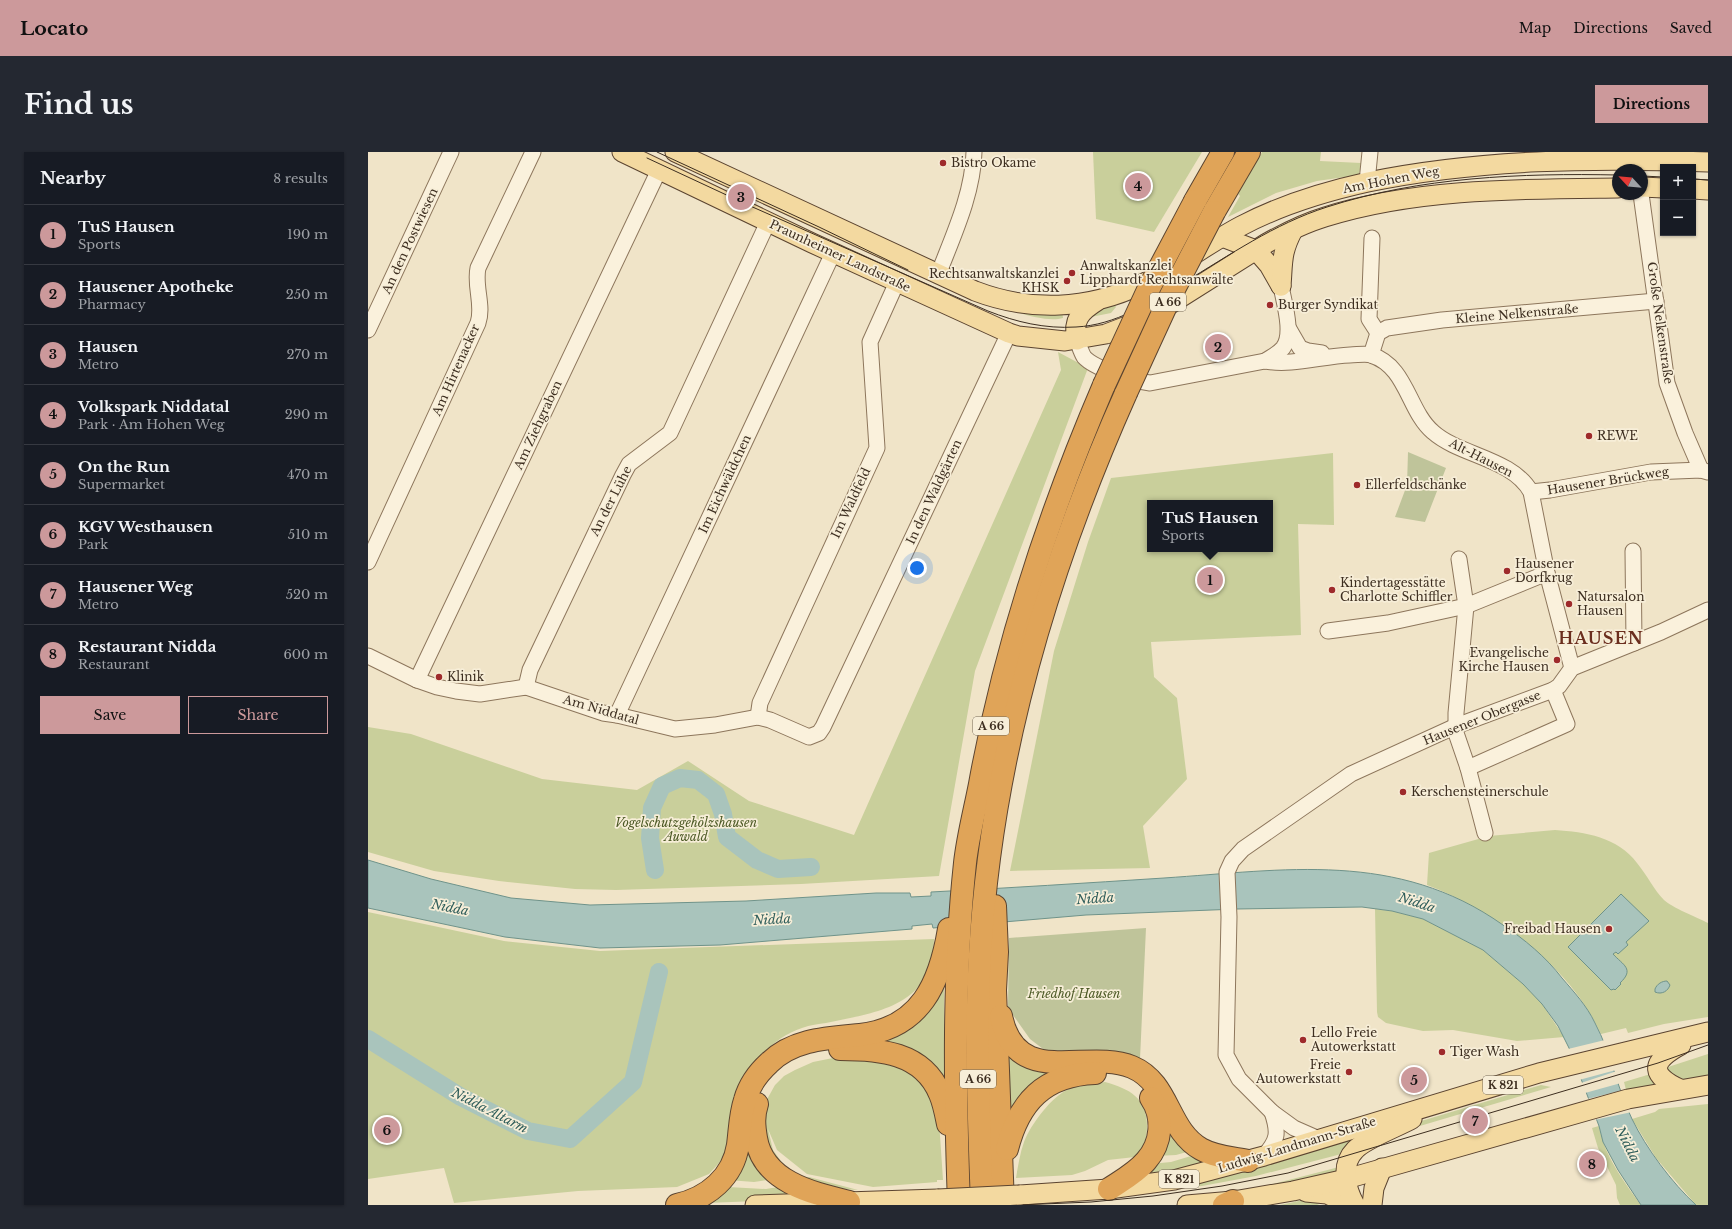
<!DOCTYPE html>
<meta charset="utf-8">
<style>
:root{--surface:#171b24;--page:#242831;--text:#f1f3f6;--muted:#9ea1a6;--line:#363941;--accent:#cc999b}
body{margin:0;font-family:"Libre Baskerville",serif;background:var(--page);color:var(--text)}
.controls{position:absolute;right:12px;top:12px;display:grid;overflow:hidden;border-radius:0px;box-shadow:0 1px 3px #0004}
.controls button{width:36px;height:36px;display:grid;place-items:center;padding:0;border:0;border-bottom:1px solid var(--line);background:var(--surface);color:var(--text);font:20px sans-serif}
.compass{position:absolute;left:1244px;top:12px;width:36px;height:36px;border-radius:50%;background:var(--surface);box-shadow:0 1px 3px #0004;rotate:296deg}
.you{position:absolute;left:549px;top:416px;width:14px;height:14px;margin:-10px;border:3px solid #fff;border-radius:50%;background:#1a73e8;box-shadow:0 0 0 6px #1a73e833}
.badge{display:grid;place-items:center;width:26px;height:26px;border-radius:50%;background:var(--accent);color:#111;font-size:13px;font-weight:700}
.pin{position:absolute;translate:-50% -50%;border:2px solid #fff;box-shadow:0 1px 4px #0006}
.popup{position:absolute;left:779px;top:348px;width:126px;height:52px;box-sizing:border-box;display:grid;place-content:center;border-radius:0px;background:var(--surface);filter:drop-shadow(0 1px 3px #0005);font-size:13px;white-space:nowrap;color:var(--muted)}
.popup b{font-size:15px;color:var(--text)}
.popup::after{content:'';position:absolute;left:50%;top:100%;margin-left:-8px;border:8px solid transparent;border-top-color:var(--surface)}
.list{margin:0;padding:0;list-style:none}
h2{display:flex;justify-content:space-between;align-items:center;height:52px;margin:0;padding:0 16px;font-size:17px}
h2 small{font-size:13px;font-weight:400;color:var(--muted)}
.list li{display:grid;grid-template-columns:26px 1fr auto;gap:12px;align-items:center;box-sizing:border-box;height:60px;padding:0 16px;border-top:1px solid var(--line)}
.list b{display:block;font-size:15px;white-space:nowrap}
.list p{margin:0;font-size:13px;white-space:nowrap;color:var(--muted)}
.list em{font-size:13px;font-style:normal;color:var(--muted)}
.actions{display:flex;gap:8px;padding:12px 16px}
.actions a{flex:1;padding:9px 0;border:1px solid var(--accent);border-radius:0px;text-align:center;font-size:14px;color:var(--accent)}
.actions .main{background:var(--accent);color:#111}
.map{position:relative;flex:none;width:1340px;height:1053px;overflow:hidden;border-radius:0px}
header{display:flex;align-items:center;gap:24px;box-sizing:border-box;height:56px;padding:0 20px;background:var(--accent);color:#111}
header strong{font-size:19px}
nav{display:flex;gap:22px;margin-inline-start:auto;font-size:14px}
.intro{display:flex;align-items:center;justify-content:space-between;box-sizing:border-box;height:96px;padding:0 24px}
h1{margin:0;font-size:28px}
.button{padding:10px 18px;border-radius:0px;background:var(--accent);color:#111;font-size:14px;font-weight:700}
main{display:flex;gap:24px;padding:0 24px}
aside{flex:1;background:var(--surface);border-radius:0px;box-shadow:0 1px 3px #0004}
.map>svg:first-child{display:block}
.green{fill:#c9cf9b;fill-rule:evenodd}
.cemetery{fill:#bfc49a}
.water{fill:#a9c4bc;stroke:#6f938a}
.pier{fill:#f0e4c8}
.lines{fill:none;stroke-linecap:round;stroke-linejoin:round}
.river{stroke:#a9c4bc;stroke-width:18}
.minor-casing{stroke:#8d765c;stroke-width:17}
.major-casing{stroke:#5b4430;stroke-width:21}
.highway-casing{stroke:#5b4430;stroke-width:24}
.minor{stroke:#faf1dc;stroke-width:15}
.major{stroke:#f3d9a0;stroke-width:19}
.highway{stroke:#e0a458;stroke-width:22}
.tram{stroke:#3d2e20;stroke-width:1}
.major-bridge-casing{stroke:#5b4430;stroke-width:21;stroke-linecap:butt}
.highway-bridge-casing{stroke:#5b4430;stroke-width:24;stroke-linecap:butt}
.major-bridge{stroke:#f3d9a0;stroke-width:19}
.highway-bridge{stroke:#e0a458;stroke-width:22}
.poi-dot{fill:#9e2a2b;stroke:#f7eed8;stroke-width:1.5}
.labels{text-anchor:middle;stroke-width:3.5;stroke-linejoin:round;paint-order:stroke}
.shield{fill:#f7eed8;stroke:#756857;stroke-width:1}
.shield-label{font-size:11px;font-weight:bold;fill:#3d2e20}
.poi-label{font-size:12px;fill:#3d2e20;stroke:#f7eed8;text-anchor:start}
.street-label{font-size:12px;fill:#3d2e20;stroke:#f7eed8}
.park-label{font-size:12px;font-style:italic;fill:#4d5a26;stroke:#f7eed8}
.water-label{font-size:13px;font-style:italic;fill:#2f5d5a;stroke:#f7eed8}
.district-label{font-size:16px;font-weight:bold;letter-spacing:1px;fill:#6b2e1e;stroke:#f7eed8}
</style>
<header>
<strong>Locato</strong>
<nav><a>Map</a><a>Directions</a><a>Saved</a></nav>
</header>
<div class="intro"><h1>Find us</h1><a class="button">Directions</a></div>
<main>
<aside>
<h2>Nearby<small>8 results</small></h2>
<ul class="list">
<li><span class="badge">1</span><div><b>TuS Hausen</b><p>Sports</p></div><em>190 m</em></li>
<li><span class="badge">2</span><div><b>Hausener Apotheke</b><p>Pharmacy</p></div><em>250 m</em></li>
<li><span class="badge">3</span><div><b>Hausen</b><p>Metro</p></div><em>270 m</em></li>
<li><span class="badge">4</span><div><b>Volkspark Niddatal</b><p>Park · Am Hohen Weg</p></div><em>290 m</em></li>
<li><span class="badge">5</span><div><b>On the Run</b><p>Supermarket</p></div><em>470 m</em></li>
<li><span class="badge">6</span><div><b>KGV Westhausen</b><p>Park</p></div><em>510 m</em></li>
<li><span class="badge">7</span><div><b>Hausener Weg</b><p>Metro</p></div><em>520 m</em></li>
<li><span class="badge">8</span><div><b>Restaurant Nidda</b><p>Restaurant</p></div><em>600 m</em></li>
</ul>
<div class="actions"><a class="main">Save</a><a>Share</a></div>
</aside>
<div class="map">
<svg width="1340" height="1053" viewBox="0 0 1340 1053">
<rect width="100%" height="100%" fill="#f0e4c8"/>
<g class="green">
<path d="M725,0H834L786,80L728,67Z"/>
<path d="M894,0H953L952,9L993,11L991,23L949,29L908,41L860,65L872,44L870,42Z"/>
<path d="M501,93L694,159L695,166C657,177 540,112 501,93Z"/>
<path d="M747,153L748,155L743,161L718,166L727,159Z"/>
<path d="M690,200L720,216L607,519L571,724L433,732L248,738L207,737L131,729L66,719L0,700V575L43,582L174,627L269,638L320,609L381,649L486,683L693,218Z"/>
<path d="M965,301L966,373L930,372L933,483L783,490L786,525L809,546L819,627L775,674L782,716L642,719L686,499L720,390L743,326ZM782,351H902V397H782Z"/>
<path d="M1187,678C1217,680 1250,685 1269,711C1279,723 1286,738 1296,748C1303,755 1330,766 1340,771V865L1296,872L1260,881L1258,876L1233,882C1201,813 1127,759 1059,733L1061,701L1121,684Z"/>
<path d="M1007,757L1024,759L1055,767L1115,798L1155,832L1174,852L1196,885L1149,889L1085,878L1055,879L1018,871L1010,865L1009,860Z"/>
<path d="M0,760L136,789L232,799L566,787C565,854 511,860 458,871C451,872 442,873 434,876C413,883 392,900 382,920L360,1001L341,1022L309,1035L210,1039L86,1051L76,1016L0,1027Z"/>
<path d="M576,817V938C568,927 561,913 549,906C497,875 391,891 381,962C377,988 389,1009 407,1027L386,1030L360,1028C388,991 363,946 405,912C455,872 518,907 561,850C568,840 572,828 576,817Z"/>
<path d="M637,889L768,921L826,998L808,1003L788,1004L795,960L766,924L727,917L643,967Z"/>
<path d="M1340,902V925L1309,928L1294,917Z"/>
<path d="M475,904L519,907L556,929L571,969L575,1028H569V1030L505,1035L439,1022L409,998L400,977L405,998L420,1019L396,991V953L402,942L407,933L416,924L427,918L445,910Z"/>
<path d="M1286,921L1293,932L1258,938L1256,930Z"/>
<path d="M737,930C762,937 779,946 779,974C779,987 776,996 767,1005L740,1008L717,1019L704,1023L648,1026C650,1014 652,1001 656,990C663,972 684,944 701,937C713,932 725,932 737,930Z"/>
<path d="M1173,933L1183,935L1035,979L1050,970Z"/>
<path d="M1340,952V1053H1328L1288,1006L1264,967L1287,960L1291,957Z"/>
<path d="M1231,974C1236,1003 1256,1030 1273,1053H1252L1249,1046L1248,1033L1230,996L1224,976Z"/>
<path d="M994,982L981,1000L888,1024L834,1034L760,1042Z"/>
<path d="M833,1001L844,1008L815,1017L774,1023L782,1012L803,1010Z"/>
<path d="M975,1014L973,1019L905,1035L889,1036Z"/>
<path d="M441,1025L490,1038L474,1037L428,1029Z"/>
<path d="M416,1034L440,1047L338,1051L360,1035L398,1037Z"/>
<path d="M940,1047L956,1050L949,1053H912Z"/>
</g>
<g class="cemetery">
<path d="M1040,300L1078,316L1057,370L1027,365L1039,333Z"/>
<path d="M778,776L772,907L764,904L724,901L683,903L662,887L640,856L641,786Z"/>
</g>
<g class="water">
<path d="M0,708L63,727L143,746L222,753L378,749L508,741H542L543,745L563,744V740C641,736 718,731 796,726C917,718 1029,698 1135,773C1156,787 1178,805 1194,826C1206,840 1219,854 1227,871C1243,901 1249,936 1264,967C1278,996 1304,1031 1328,1053H1273L1250,1018L1235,990L1231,974L1202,898L1190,874L1174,852L1155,832L1115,798L1055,767L1024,759L994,755L869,757L718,763L565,776L564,772L544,774V777L352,793L232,796L137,785L0,756Z"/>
<path d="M1253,742L1281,769L1258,790L1260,793L1250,802L1248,800L1245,802C1255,813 1267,817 1252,831L1253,832L1247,838L1246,837L1243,838L1200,795Z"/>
<path d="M1299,829L1302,833C1300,839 1294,843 1287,840V837C1289,832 1294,829 1299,829Z"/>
</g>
<g class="pier">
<path d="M1237,888L1248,918L1211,928L1200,897Z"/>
<path d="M1249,919L1253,931L1217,941L1213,931Z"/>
<path d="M1256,938L1264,960L1226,968L1219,947Z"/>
</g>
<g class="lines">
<g class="river">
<path d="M287,718L282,686L284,656L294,634L312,626L330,628L348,642L355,662L359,685L389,708L410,717L443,715"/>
<path d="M0,887L93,945L160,979L202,987L265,930L291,820"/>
</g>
<g class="minor-casing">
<g id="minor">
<path d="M999,30L1002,0"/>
<path d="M1273,42L1299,231L1317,281L1333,318"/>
<path d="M1004,86L1001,167L1010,181"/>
<path d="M570,123C585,84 605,42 606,0"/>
<path d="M921,177L932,196L940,199L954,201"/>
<path d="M0,178L83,0"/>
<path d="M709,188C711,193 713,200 716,205C727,217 766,229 782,231L897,209C924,214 954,204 982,203C989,203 997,201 1003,203C1039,214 1040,259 1065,280C1092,304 1144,306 1163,340L1179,421L1204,516"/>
<path d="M1003,203L1010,181L1019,176L1074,168L1288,149"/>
<path d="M897,209C903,205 910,202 915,196C926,182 916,151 913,134"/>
<path d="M1163,340L1182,338L1283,320L1333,318L1340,320"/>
<path d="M1265,399L1266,491"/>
<path d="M1091,407L1098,454L1088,561V581L1100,616L1117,681"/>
<path d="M0,410L110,171C116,154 106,134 110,116L165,0"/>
<path d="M960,479L1020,471L1098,454L1179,421"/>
<path d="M0,504L49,528L69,535L88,539L112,542L158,535L235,561L249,563L307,577L347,573L390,565L402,568L441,585L451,581L455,575L641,181"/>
<path d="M49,528L291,18"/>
<path d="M158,535L162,518L255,323L261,312L302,281L400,70"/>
<path d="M249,563L465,101"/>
<path d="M390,565L392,551L509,296L502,190L529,130"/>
<path d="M1100,616L1199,572L1185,538"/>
<path d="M951,987L926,976L904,960L871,927L858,903L861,765L859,720L864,709L875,697L983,622L1088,574L1185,538L1191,534L1204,516L1293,480L1340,458"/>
<path d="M896,1004C910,988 911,981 904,960"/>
</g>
</g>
<g class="major-casing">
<g id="major">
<path d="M254,0L444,91L641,181L650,184L697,189L738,182L780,166L899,91C917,81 937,71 957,65C1048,36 1155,37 1250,36"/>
<path d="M307,0L607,139C662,160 720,158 774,132C809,116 839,92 873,74C911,54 959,39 1000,30C1112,7 1226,6 1340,10"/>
<path d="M1274,35L1295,36"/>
<path d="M1325,37L1340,38"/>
<path d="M854,85L888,98L901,113L913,134"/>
<path d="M913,134C915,109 913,101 925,78"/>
<path d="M709,188C704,168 713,159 729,149"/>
<path d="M1312,937C1279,922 1285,908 1313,893"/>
<path d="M938,1040L959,1042L982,1053"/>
<path d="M652,1043L741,1037L806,1028L896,1004L1171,921L1340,880"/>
<path d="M387,1053L570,1047"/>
<path d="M819,1053L865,1049L925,1039L978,1027L1260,947L1340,933"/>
<path d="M987,1053C978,1037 972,1013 987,998C997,987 1030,975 1044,967"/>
<path d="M1004,1053L1006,1036L1014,1016"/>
</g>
</g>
<g class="highway-casing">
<g id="highway">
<path d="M827,49L855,0"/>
<path d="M846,60L881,0"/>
<path d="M627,754L629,800L627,838L635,1053"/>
<path d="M633,864C648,938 718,896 764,915C802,931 799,978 833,997C847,1005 864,1006 880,1009"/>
<path d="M472,897C511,897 555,900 572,942C576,951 578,962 580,972"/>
<path d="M389,952C385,964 386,974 388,986C395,1030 444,1041 481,1050"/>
<path d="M639,997C651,950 676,923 727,921"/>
<path d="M741,1037C753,1029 768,1021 778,1009C794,991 796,965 783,946"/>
<path d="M309,1053C340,1046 365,1025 370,993C372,978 372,963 377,948C381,934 390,921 401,911C425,887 460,886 492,883C553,876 572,831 581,777"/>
<path d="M591,1053C587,939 585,824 597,711C600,684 607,658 612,632C637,494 681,361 736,233"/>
<path d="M614,1053C611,969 607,885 612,802C623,607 679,418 758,241"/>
<path d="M856,1053L865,1049"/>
</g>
</g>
<use href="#minor" class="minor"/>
<use href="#major" class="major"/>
<use href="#highway" class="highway"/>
<g class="tram">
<path d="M289,0L451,75L540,118"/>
<path d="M279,6L380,53L620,159C648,170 677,177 708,175C748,173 781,151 815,131C862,103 906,72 959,55C1052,25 1153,21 1250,23"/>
<path d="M1274,24L1295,25"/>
<path d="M1325,27L1340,28"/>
<path d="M651,1053L723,1050L785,1044L854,1034L920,1021L1290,911L1340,893"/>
</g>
<g class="major-bridge-casing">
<path id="major-bridge" d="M570,1047L652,1043"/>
</g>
<g class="highway-bridge-casing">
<g id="highway-bridge">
<path d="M736,233L781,136L827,49"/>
<path d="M758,241L803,143L846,60"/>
</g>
</g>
<use href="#major-bridge" class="major-bridge"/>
<use href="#highway-bridge" class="highway-bridge"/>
</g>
<g class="poi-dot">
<circle cx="575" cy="11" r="4"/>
<circle cx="704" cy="121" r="4"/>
<circle cx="699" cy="129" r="4"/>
<circle cx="902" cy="153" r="4"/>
<circle cx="1221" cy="284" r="4"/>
<circle cx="989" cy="333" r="4"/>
<circle cx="1139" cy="419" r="4"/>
<circle cx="964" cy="438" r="4"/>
<circle cx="1201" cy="452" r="4"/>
<circle cx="1189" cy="508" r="4"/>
<circle cx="71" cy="525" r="4"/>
<circle cx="1035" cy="640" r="4"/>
<circle cx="1241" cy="777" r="4"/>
<circle cx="935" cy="888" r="4"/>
<circle cx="1074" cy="900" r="4"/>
<circle cx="981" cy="920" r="4"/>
</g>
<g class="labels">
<g class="shield">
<rect x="782" y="141" width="36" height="18" rx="3"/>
<rect x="605" y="565" width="36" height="18" rx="3"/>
<rect x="592" y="918" width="36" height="18" rx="3"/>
<rect x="1115" y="924" width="40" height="18" rx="3"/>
<rect x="791" y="1018" width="40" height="18" rx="3"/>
</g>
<g class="shield-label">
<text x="800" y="154">A 66</text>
<text x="623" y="578">A 66</text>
<text x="610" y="931">A 66</text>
<text x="1135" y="937">K 821</text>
<text x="811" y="1031">K 821</text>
</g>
<g class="poi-label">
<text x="583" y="15">Bistro Okame</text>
<text x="712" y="118">Anwaltskanzlei<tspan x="712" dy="14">Lipphardt Rechtsanwälte</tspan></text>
<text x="691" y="126" text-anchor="end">Rechtsanwaltskanzlei<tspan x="691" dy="14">KHSK</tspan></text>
<text x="910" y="157">Burger Syndikat</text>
<text x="1229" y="288">REWE</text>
<text x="997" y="337">Ellerfeldschänke</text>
<text x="1147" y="416">Hausener<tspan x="1147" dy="14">Dorfkrug</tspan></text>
<text x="972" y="435">Kindertagesstätte<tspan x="972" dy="14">Charlotte Schiffler</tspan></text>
<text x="1209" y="449">Natursalon<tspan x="1209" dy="14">Hausen</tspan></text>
<text x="1181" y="505" text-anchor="end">Evangelische<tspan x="1181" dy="14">Kirche Hausen</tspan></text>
<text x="79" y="529">Klinik</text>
<text x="1043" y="644">Kerschensteinerschule</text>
<text x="1233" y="781" text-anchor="end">Freibad Hausen</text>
<text x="943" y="885">Lello Freie<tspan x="943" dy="14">Autowerkstatt</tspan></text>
<text x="1082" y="904">Tiger Wash</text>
<text x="973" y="917" text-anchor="end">Freie<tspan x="973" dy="14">Autowerkstatt</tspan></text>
</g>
<g class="street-label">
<text transform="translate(1023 28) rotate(-11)" y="4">Am Hohen Weg</text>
<text transform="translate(42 89) rotate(-65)" y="4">An den Postwiesen</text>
<text transform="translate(472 104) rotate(25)" y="4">Praunheimer Landstraße</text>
<text transform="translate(1149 162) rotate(-5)" y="4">Kleine Nelkenstraße</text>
<text transform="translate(1292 171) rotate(82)" y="4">Große Nelkenstraße</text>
<text transform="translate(88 218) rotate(-66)" y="4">Am Hirtenacker</text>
<text transform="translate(170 273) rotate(-65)" y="4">Am Ziehgraben</text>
<text transform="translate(1113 306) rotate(27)" y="4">Alt-Hausen</text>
<text transform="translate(1240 329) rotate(-9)" y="4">Hausener Brückweg</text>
<text transform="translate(357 332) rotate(-65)" y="4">Im Eichwäldchen</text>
<text transform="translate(566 340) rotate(-65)" y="4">In den Waldgärten</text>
<text transform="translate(243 349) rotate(-63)" y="4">An der Lühe</text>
<text transform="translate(483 351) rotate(-65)" y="4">Im Waldfeld</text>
<text transform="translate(233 558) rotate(16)" y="4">Am Niddatal</text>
<text transform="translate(1114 566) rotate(-22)" y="4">Hausener Obergasse</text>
<text transform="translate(929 993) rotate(-17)" y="4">Ludwig-Landmann-Straße</text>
</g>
<g class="park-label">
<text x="318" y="675">Vogelschutzgehölzshausen<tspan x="318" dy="14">Auwald</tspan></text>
<text x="706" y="846">Friedhof Hausen</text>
</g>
<g class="water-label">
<text transform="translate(727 746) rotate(-4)" y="5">Nidda</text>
<text transform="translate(1049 750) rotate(18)" y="5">Nidda</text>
<text transform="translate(82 755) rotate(11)" y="5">Nidda</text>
<text transform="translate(404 767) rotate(-3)" y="5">Nidda</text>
<text transform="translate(122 958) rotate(27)" y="5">Nidda Altarm</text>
<text transform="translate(1260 992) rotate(63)" y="5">Nidda</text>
</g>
<g class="district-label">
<text x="1233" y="492">HAUSEN</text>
</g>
</g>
</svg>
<div class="controls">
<button>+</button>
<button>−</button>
</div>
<svg class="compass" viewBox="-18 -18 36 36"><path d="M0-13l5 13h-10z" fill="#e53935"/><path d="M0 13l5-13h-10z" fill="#9ea1a6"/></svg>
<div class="you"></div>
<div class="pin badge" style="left:842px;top:428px">1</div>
<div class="popup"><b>TuS Hausen</b>Sports</div>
<div class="pin badge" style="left:850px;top:195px">2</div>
<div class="pin badge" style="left:373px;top:45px">3</div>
<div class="pin badge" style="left:770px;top:34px">4</div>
<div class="pin badge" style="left:1046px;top:928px">5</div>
<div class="pin badge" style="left:19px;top:978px">6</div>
<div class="pin badge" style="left:1107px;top:969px">7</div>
<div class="pin badge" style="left:1224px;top:1012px">8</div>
</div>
</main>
